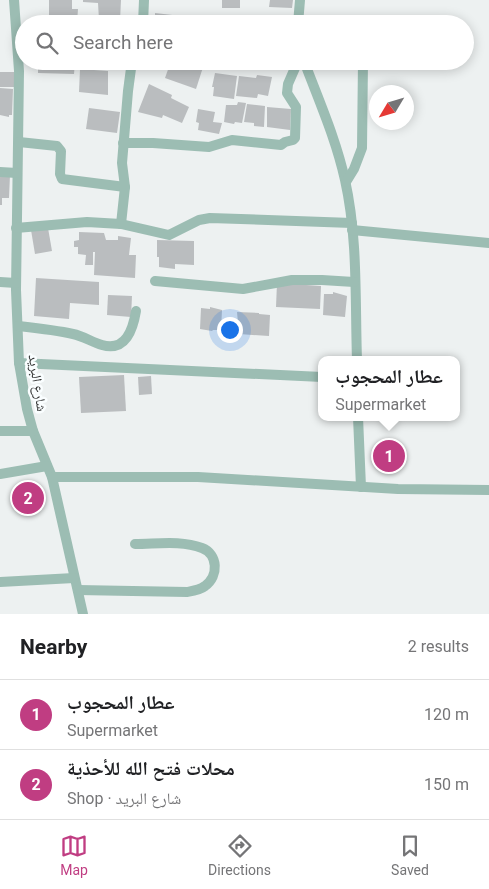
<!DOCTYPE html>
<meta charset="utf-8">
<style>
:root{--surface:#fff;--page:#f6f6f6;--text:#202124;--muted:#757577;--line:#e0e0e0;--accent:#c03d82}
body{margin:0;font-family:Roboto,"Noto Naskh Arabic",sans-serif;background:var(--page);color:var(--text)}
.compass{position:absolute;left:369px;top:85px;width:45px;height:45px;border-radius:50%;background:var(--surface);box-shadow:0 2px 12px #0003;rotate:232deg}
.you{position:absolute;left:229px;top:329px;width:18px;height:18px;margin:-12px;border:4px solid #fff;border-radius:50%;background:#1a73e8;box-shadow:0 0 0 8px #1a73e833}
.badge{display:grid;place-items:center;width:32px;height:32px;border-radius:50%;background:var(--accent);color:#fff;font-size:16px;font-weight:700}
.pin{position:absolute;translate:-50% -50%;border:2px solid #fff;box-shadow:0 1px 5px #0006}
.popup{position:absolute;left:318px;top:356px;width:142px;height:65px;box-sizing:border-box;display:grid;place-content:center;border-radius:10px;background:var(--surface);filter:drop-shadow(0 1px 4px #0005);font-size:16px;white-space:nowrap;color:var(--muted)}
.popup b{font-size:19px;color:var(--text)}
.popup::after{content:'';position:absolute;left:50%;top:100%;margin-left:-10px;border:10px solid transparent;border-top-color:var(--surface)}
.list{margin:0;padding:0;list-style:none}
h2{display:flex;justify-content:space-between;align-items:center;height:65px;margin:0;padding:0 20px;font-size:21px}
h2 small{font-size:16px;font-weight:400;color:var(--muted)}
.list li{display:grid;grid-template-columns:32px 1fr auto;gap:15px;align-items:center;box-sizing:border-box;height:70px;padding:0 20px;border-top:1px solid var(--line)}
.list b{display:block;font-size:19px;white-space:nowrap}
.list p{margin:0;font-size:16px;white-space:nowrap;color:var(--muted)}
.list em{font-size:16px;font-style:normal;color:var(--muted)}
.icon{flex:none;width:28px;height:28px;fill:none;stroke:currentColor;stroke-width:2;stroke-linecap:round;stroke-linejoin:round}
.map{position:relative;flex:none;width:489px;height:614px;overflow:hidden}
.search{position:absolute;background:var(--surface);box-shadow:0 2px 12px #0003;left:15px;right:15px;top:15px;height:55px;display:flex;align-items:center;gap:12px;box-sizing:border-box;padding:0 18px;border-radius:28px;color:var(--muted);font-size:19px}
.sheet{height:205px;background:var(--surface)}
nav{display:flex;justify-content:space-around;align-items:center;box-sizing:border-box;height:70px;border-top:1px solid var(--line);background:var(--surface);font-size:14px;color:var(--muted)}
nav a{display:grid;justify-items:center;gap:2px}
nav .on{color:var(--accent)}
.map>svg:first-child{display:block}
.building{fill:#babdbf}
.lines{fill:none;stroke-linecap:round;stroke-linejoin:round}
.minor{stroke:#9cbdb3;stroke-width:10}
.labels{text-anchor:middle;stroke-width:5;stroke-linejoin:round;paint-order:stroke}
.street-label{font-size:14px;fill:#333434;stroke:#fafeff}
</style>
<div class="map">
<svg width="489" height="614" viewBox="0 0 489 614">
<rect width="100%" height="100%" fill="#edf1f1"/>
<g class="building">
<path d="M49,0H72V9H78L77,23L49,20Z"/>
<path d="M83,0H121L120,21L99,20L98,3L83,2Z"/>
<rect x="222" y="0" width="18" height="8"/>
<path d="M270,0H293L292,8L269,7Z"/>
<path d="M155,13L181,16L180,24H155Z"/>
<path d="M65,61H75L74,74L38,73V65H64Z"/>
<path d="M171,61H205L196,89L165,78Z"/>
<path d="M80,69L108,71V95L79,92Z"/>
<rect x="0" y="72" width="14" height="15"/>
<path d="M215,73L237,76L234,99L213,96L214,87H212Z"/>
<path d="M257,75L272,77L268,96L258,94L257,98L236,96L239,76L256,78Z"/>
<path d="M149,84L172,95L171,98L189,107L182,123L163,115L162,118L138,112Z"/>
<path d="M0,88L13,89L12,115H9V117L0,115Z"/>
<path d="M238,102L246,103L242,123L235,122L234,124L224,122L226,105H237Z"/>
<path d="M247,104L265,106L264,127L254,126V123L244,122Z"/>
<path d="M267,107L291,109L290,130L267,127Z"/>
<path d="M89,108L120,112L117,133L86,129Z"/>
<path d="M198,109L215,112L213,122L222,123L219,134L198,130L199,123L196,122Z"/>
<path d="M0,173L10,175L9,198H2V205H0Z"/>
<path d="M48,228L52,251L35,254L31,230Z"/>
<path d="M79,232L104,233L106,240H118V236L131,238L129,255H136L135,278L94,275L95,252H93V265H85L86,255L78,254V247H74V241L79,240Z"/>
<path d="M157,240L194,241V265L175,264V269L159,267V257H157Z"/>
<path d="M36,278L99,282V305L70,303L69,319L34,316Z"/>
<path d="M277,283L321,286L320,309L276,307Z"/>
<path d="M333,292L347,296L345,317L323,315L324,294H333Z"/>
<path d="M108,295L132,296L131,317L107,315Z"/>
<path d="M210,307L222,310L221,330H213L212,331L200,329L201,308L210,309Z"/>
<path d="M237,312L259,313V314L270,315L269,336L239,334Z"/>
<path d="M124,375L126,411L81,413L79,377Z"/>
<path d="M151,376L152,394L139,395L138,377Z"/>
</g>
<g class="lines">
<g class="minor">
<path d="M14,0L19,71L16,290L19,363L27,409L33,431L52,477L83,614"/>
<path d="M143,24L144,0"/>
<path d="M298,24L300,0"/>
<path d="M304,61C319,101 336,139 345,180C358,238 355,301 357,360"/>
<path d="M19,142L57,146L61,151L60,174L62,179L125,187"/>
<path d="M123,143H153L209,147L232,140L281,145L285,142L293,140L295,138L296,107L287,93L288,84L298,61"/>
<path d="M0,172L17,173"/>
<path d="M346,182L354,169L362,148L363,61"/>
<path d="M121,224L125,187L122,163L128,91L132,61"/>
<path d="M16,228L87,222L121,224L169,235L199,220L210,218L352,223"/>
<path d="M352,230L489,243"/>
<path d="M155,281L243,289L292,280H322L354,282"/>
<path d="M0,282L16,283"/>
<path d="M18,326C36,328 55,330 73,334C83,336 92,342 102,345C126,352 133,329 136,311"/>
<path d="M19,363L322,377"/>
<path d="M358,417L361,487"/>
<path d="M0,431H33"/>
<path d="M0,474L47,466"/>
<path d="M52,477H198L398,489L489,490"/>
<path d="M0,582L74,578"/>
<path d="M78,590L187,592C193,591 200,590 205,586C219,576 218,554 202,548C181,540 157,544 135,544"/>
</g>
</g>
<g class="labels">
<g class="street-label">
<text transform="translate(38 383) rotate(81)" y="5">شارع البريد</text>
</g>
</g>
</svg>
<svg class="compass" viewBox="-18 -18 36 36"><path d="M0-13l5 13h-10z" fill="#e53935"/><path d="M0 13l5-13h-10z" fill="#757577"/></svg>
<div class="you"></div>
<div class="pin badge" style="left:389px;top:456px">1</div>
<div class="popup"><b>عطار المحجوب</b>Supermarket</div>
<div class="pin badge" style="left:28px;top:498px">2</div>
<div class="search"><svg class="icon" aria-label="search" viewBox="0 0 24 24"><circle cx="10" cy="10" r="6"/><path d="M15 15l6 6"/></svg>Search here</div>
</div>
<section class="sheet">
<h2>Nearby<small>2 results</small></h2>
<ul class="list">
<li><span class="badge">1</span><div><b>عطار المحجوب</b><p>Supermarket</p></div><em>120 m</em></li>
<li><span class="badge">2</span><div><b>محلات فتح الله للأحذية</b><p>Shop · شارع البريد</p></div><em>150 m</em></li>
</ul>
</section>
<nav>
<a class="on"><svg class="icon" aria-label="map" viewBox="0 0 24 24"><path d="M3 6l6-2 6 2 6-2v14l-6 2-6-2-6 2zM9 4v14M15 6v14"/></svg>Map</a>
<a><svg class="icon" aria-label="directions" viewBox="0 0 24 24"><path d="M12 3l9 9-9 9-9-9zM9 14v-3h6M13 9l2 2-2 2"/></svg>Directions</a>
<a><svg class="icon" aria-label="saved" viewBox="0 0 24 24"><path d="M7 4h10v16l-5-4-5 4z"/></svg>Saved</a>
</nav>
